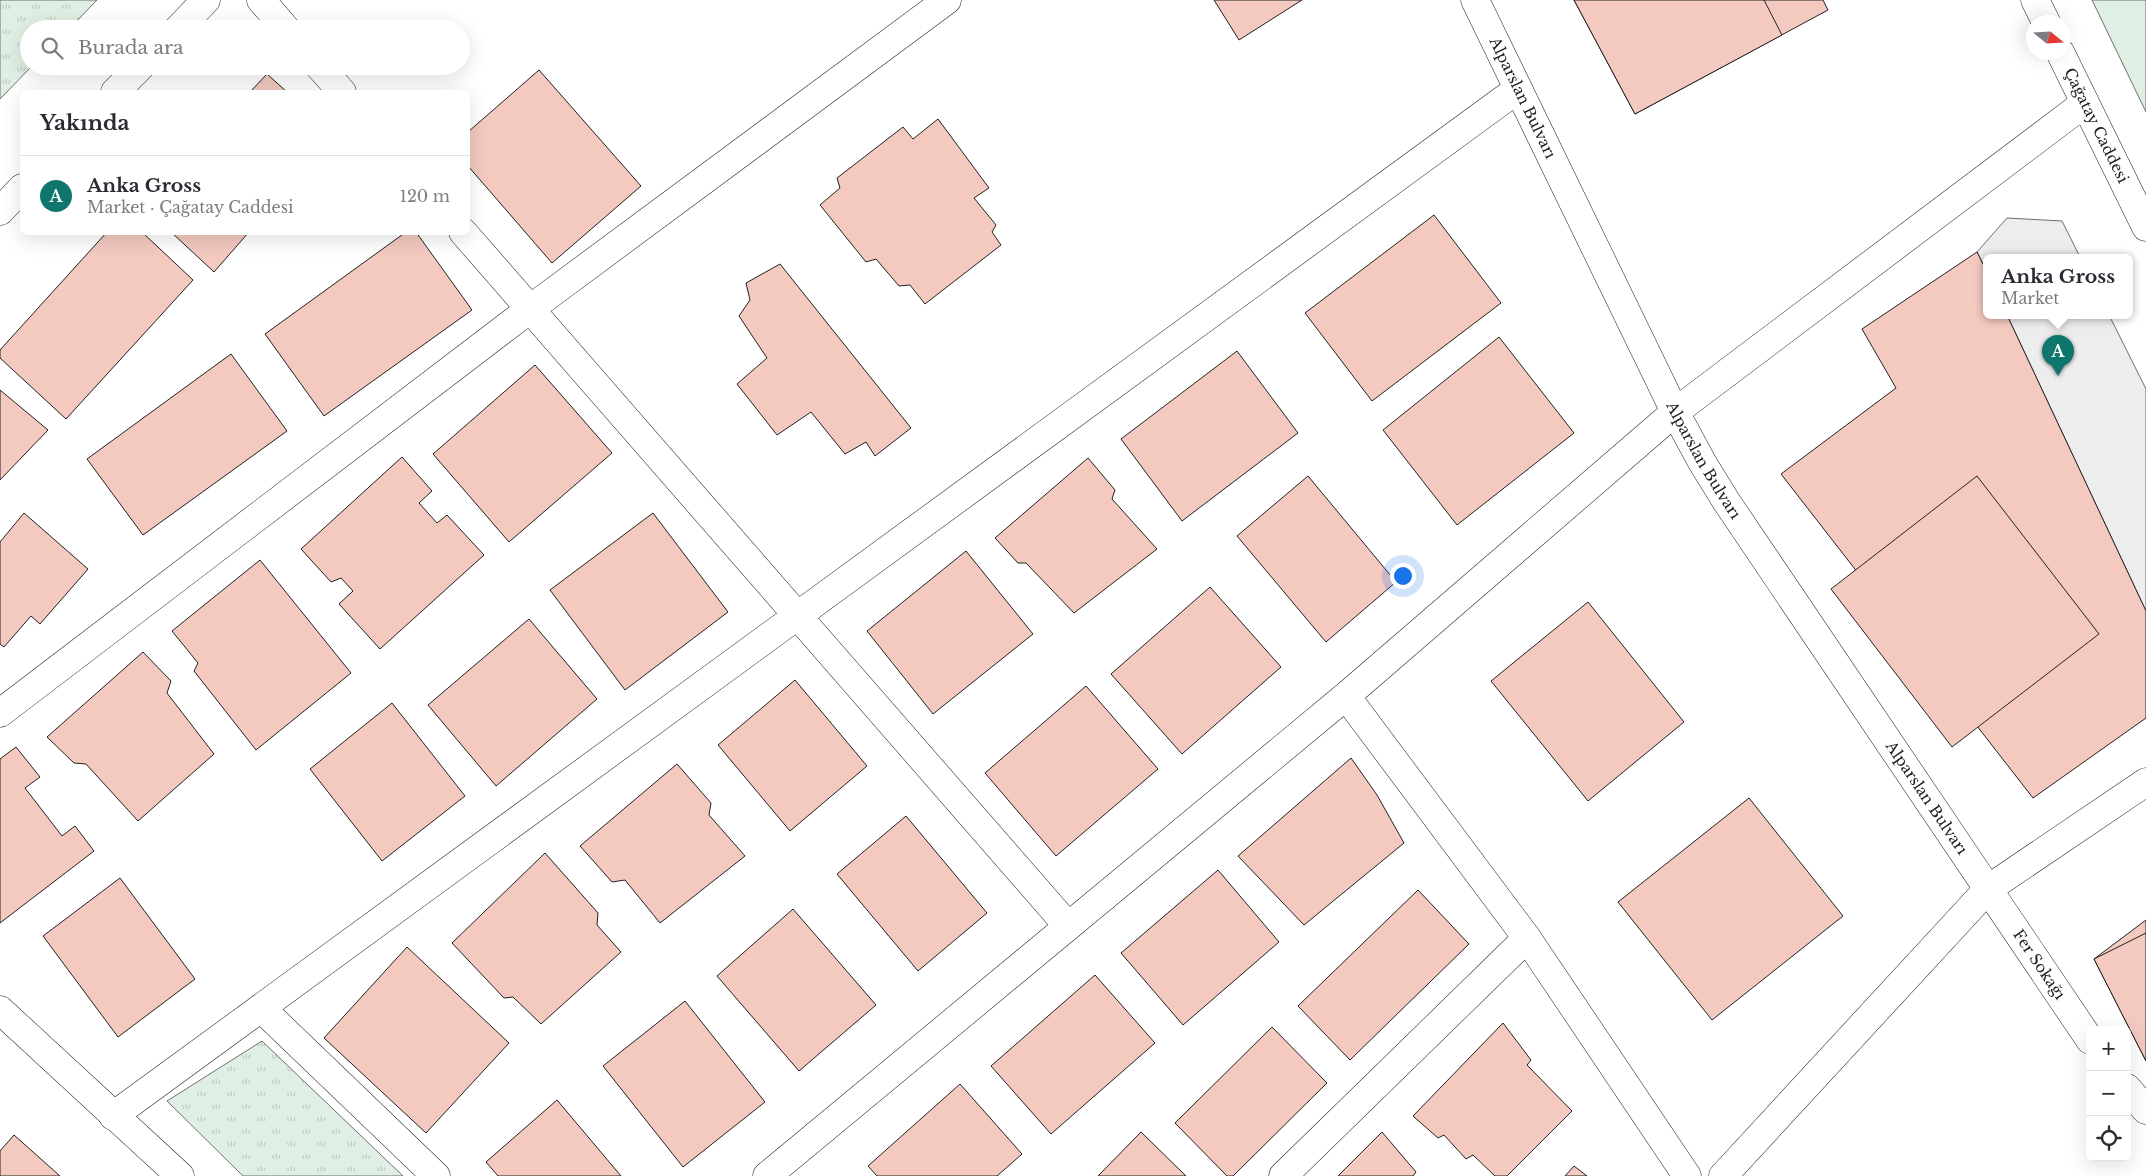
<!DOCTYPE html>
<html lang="tr">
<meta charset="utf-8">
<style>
:root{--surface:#fff;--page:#f7f7f7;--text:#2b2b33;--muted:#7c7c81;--line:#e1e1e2;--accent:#0f766e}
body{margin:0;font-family:"Libre Baskerville",serif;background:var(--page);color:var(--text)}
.controls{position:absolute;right:15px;bottom:15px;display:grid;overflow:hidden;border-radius:8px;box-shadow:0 5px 20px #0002}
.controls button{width:45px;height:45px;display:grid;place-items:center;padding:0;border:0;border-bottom:1px solid var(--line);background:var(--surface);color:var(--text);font:25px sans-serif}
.compass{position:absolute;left:2026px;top:15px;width:45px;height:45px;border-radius:50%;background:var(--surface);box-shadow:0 5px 20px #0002;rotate:108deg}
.you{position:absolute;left:1402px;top:575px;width:18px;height:18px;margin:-12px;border:4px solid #fff;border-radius:50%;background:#1a73e8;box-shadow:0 0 0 8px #1a73e833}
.badge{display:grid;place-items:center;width:32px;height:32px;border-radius:50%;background:var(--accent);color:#fff;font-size:16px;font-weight:700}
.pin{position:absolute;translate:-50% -41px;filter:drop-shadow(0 1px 2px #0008)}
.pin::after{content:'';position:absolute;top:26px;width:18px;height:15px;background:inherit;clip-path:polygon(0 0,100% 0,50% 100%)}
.popup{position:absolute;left:1983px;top:254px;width:150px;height:65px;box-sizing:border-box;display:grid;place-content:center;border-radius:8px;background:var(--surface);filter:drop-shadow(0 1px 4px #0005);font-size:16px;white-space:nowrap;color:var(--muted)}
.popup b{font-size:19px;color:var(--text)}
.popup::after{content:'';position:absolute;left:50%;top:100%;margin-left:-10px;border:10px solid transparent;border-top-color:var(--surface)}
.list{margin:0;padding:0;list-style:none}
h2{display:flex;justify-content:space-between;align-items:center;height:65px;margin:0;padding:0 20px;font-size:21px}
h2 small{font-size:16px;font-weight:400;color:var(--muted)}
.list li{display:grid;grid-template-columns:32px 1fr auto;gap:15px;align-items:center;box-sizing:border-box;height:80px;padding:0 20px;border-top:1px solid var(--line)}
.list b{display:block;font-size:19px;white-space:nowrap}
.list p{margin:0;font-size:16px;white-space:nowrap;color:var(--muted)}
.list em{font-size:16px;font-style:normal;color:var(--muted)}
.icon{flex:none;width:28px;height:28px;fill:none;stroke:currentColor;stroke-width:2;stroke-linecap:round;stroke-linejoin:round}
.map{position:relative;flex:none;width:2146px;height:1176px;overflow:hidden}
.search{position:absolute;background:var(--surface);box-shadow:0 5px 20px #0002;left:20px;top:20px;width:450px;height:55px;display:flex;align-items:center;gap:12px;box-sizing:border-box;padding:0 18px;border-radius:28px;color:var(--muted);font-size:19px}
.panel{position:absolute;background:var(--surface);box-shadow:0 5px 20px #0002;left:20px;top:90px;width:450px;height:145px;border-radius:8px}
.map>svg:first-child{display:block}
.green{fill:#e0efe3;stroke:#6f6f6f}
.park{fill:url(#park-tufts);stroke:#6f6f6f}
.parking{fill:#ededed;stroke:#6f6f6f}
.building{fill:#f3c9c0;stroke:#222}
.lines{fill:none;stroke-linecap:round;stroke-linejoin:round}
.minor-casing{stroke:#222;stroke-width:29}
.major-casing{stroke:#222;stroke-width:29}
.minor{stroke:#fff;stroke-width:28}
.major{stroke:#fff;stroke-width:28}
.labels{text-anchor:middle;stroke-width:4;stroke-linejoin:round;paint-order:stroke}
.street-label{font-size:15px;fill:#222;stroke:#fff}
</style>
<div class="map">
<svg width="2146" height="1176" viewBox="0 0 2146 1176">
<defs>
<pattern id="park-tufts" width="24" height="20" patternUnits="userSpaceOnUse" patternTransform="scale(1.25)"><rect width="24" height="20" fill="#e0efe3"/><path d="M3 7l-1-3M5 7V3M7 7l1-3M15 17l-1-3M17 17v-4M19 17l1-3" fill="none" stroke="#c0cdc2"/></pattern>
</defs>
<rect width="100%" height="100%" fill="#fff"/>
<path class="green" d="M2092,0H2146V112Z"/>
<g class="park">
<path d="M0,0H97L69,29H29V66H32L0,99Z"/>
<path d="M262,1041L403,1176H243L167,1101Z"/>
</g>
<g class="parking">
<path d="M2007,218L2062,221L2080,257H1987V272L1977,252Z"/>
<path d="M2007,315H2109L2146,389V611Z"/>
</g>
<g class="building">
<path d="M1214,0H1302L1239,40Z"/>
<path d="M1574,0H1823L1828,10L1635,114Z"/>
<path d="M1574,0H1764L1782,35L1635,114Z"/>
<path d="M539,70L641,186L552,263L468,166V132Z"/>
<path d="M267,74L287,92H250Z"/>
<path d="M938,119L989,188L974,198L996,225L992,232L1001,245L925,304L910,285L899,286L876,259L866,262L820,205L840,188L837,178L903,127L913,139Z"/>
<path d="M1434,215L1501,303L1372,401L1305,313Z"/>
<path d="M107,232H142L193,280L66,419L0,358V350Z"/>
<path d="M171,232H249L214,272Z"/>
<path d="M406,232H416L472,310L324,416L265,334Z"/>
<path d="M1977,252L1987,272V315H2007L2146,611V718L2033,798L1781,474L1896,388L1862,329Z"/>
<path d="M780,264L911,428L875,456L866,442L845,454L811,412L777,435L737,384L767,358L739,316L750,300L746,283Z"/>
<path d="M1499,337L1574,433L1457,525L1383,430Z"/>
<path d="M1237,351L1298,433L1182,521L1121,439Z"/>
<path d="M231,354L287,431L143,535L87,459Z"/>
<path d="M535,365L612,453L509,542L433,454Z"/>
<path d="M0,390L48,430L0,480Z"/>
<path d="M402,457L432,491L419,503L437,523L447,515L484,555L380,649L339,604L353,591L341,578L331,582L301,549Z"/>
<path d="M1088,458L1115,490L1112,499L1157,549L1074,613L1026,563H1018L995,538Z"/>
<path d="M1308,476L1396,582L1326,642L1237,536Z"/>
<path d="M1977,476L2099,634L1952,747L1831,589Z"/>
<path d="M24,513L88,569L40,624L31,616L4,647L0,644V542Z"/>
<path d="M653,513L728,612L625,690L550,590Z"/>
<path d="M966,551L1033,634L933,714L867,631Z"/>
<path d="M260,560L351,673L256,750L194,671L198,663L172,631Z"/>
<path d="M1210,587L1281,667L1182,754L1111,674Z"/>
<path d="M1588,602L1684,722L1588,801L1491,681Z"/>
<path d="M529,619L597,699L496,786L428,705Z"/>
<path d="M143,652L171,681L167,693L214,754L138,821L86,764L74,763L47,737Z"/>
<path d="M795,680L867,766L790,831L718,745Z"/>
<path d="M1086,686L1158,769L1056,856L985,773Z"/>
<path d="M392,703L465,796L382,861L310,769Z"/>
<path d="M16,747L40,777L25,788L62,836L75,826L94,851L0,923V759Z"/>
<path d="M1351,758L1377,795L1404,843L1304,925L1238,856Z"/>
<path d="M677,764L711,803L709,815L745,856L660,923L625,880L612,882L580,846Z"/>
<path d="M1749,798L1843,916L1712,1020L1618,902Z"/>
<path d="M906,816L987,913L918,971L837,874Z"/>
<path d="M545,853L598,913L597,925L621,952L541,1024L513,997L504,998L452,943Z"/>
<path d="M1218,870L1279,942L1183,1025L1121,953Z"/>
<path d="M120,878L195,979L118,1037L43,936Z"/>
<path d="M1418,890L1469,944L1350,1060L1298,1006Z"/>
<path d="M793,909L876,1005L799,1071L717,976Z"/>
<path d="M2146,920V1061L2094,959Z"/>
<path d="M2146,933V1061L2094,959Z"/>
<path d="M407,947L509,1043L426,1133L324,1038Z"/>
<path d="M1095,975L1155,1043L1051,1134L991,1066Z"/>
<path d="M685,1001L765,1102L683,1167L603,1066Z"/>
<path d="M1503,1023L1531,1060L1527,1065L1572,1111L1507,1176H1495L1473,1155L1466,1159L1444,1135L1438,1138L1413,1116Z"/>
<path d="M1272,1027L1327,1083L1233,1176H1227L1175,1123Z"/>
<path d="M960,1084L1022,1154L997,1176H877L868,1166Z"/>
<path d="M557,1100L621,1176H498L486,1162Z"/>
<path d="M1141,1132L1186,1176H1098Z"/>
<path d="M1382,1132L1416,1172L1413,1176H1338Z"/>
<path d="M14,1135L60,1176H0V1151Z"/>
<path d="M1574,1166L1587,1176H1565Z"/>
</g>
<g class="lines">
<g class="minor-casing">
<g id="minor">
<path d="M261,0L286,29"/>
<path id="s1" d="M1475,0L1675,412L1702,462L1726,501L2090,1040"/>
<path d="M178,29L206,0"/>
<path d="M319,66L342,92"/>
<path d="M115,92L141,66"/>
<path d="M0,211L22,188"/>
<path d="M463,232L1068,926"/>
<path d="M1346,696L1527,938L1687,1176"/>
<path d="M0,713L530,309L947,0"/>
<path d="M261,1008L436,1176"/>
<path d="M0,1010L180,1176"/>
<path d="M2127,1088L2146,1110"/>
<path d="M113,1116L1518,89"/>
<path d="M767,1176L1346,696L1675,412L2085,103"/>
<path d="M1283,1176L1527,938"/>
<path d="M1723,1176L1988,889L2146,782"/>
</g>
</g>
<g class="major-casing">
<g id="major">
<path d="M2035,0L2046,22"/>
<path id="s2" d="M2060,52L2146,227"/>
</g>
</g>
<use href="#minor" class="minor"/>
<use href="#major" class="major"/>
</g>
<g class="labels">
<g class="street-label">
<text dy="5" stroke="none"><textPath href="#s1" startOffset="109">Alparslan Bulvarı</textPath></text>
<text dy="5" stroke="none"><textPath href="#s2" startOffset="82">Çağatay Caddesi</textPath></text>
<text dy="5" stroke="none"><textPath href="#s1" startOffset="514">Alparslan Bulvarı</textPath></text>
<text dy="5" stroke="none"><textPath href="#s1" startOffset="919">Alparslan Bulvarı</textPath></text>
<text dy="5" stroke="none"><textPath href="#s1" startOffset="1120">Fer Sokağı</textPath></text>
</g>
</g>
</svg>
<div class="controls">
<button>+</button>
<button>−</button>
<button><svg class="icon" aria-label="locate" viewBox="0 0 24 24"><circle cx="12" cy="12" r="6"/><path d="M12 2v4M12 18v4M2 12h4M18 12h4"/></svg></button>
</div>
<svg class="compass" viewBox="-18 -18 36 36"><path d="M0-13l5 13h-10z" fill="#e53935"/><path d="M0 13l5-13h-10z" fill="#7c7c81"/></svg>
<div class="you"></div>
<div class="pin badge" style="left:2058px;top:376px">A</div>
<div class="popup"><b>Anka Gross</b>Market</div>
<div class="search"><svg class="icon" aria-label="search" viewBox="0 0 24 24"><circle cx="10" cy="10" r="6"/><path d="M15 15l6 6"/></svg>Burada ara</div>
<section class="panel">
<h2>Yakında<small></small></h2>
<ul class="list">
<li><span class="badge">A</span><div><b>Anka Gross</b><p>Market · Çağatay Caddesi</p></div><em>120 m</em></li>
</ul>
</section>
</div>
